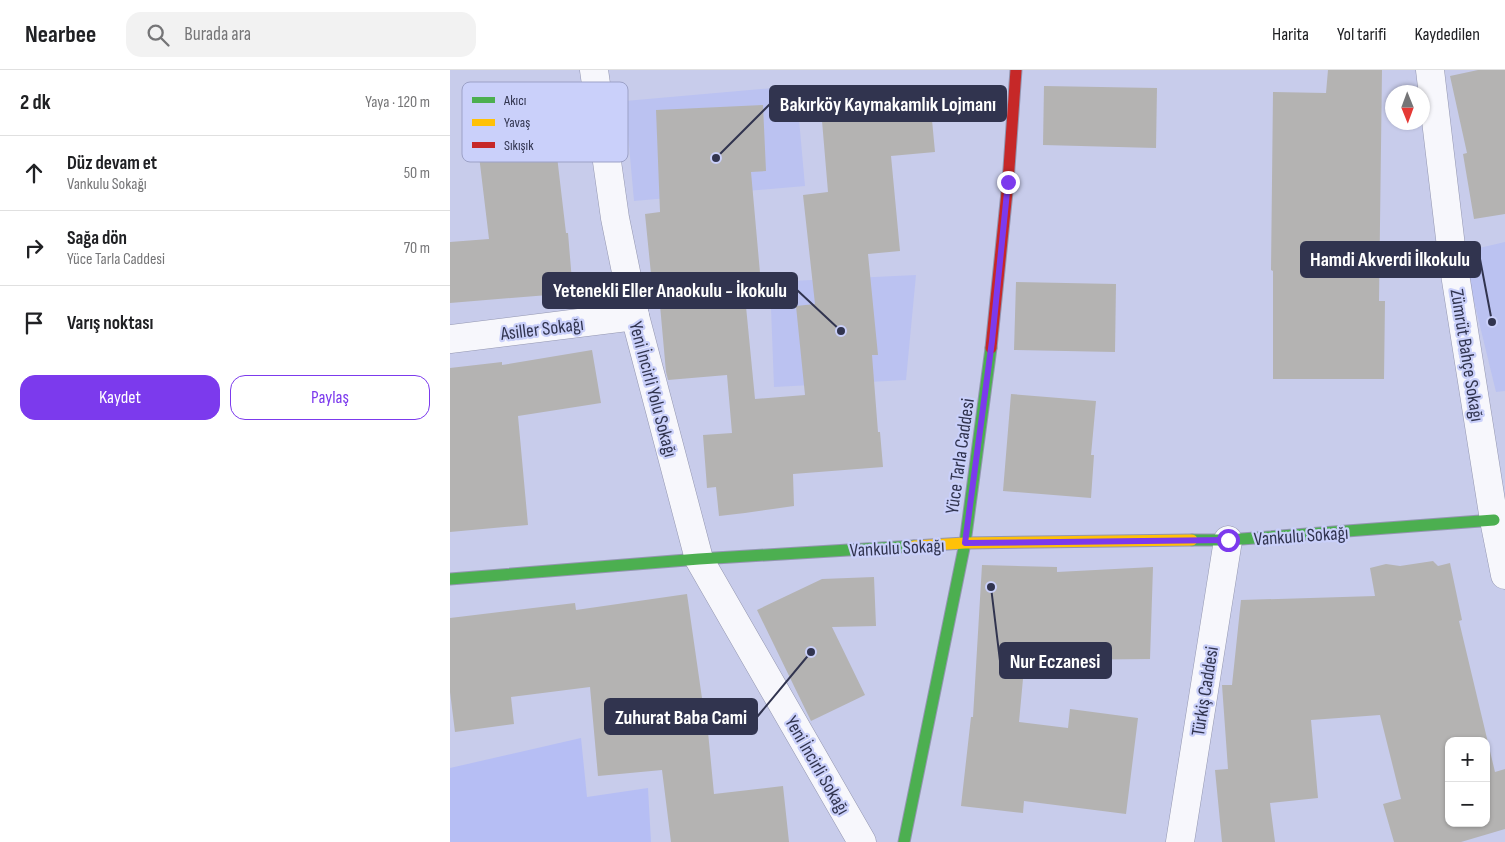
<!DOCTYPE html>
<html lang="tr">
<meta charset="utf-8">
<style>
:root{--surface:#fff;--page:#f2f2f2;--text:#202124;--muted:#757577;--line:#e0e0e0;--accent:#7c3aed}
body{margin:0;font-family:"Sofia Sans Condensed",sans-serif;background:var(--page);color:var(--text)}
.controls{position:absolute;right:15px;bottom:15px;display:grid;overflow:hidden;border-radius:10px;box-shadow:0 1px 4px #0004}
.controls button{width:45px;height:45px;display:grid;place-items:center;padding:0;border:0;border-bottom:1px solid var(--line);background:var(--surface);color:var(--text);font:25px sans-serif}
.compass{position:absolute;left:935px;top:15px;width:45px;height:45px;border-radius:50%;background:var(--surface);box-shadow:0 1px 4px #0004;rotate:179deg}
.stop{position:absolute;width:15px;height:15px;margin:-11px;border:4px solid #7c3aed;border-radius:50%;background:#fff}
.stop.end{background:#7c3aed;border-color:#fff;box-shadow:0 1px 5px #0008}
.list{margin:0;padding:0;list-style:none}
h2{display:flex;justify-content:space-between;align-items:center;height:65px;margin:0;padding:0 20px;font-size:21px}
h2 small{font-size:16px;font-weight:400;color:var(--muted)}
.list li{display:grid;grid-template-columns:32px 1fr auto;gap:15px;align-items:center;box-sizing:border-box;height:75px;padding:0 20px;border-top:1px solid var(--line)}
.list b{display:block;font-size:19px;white-space:nowrap}
.list p{margin:0;font-size:16px;white-space:nowrap;color:var(--muted)}
.list em{font-size:16px;font-style:normal;color:var(--muted)}
.actions{display:flex;gap:10px;padding:15px 20px}
.actions a{flex:1;padding:11px 0;border:1px solid var(--accent);border-radius:15px;text-align:center;font-size:18px;color:var(--accent)}
.actions .main{background:var(--accent);color:#fff}
.icon{flex:none;width:28px;height:28px;fill:none;stroke:currentColor;stroke-width:2;stroke-linecap:round;stroke-linejoin:round}
.map{position:relative;flex:none;width:1055px;height:772px;overflow:hidden}
header{display:flex;align-items:center;gap:30px;box-sizing:border-box;height:70px;padding:0 25px;background:var(--surface);border-bottom:1px solid var(--line)}
header strong{font-size:24px}
nav{display:flex;gap:28px;margin-inline-start:auto;font-size:18px}
.search{width:350px;height:45px;background:var(--page);display:flex;align-items:center;gap:12px;box-sizing:border-box;padding:0 18px;border-radius:15px;color:var(--muted);font-size:19px}
main{display:flex}
aside{flex:1;background:var(--surface)}
.map>svg:first-child{display:block}
.built{fill:#bbc2f1}
.green{fill:#b6bef4}
.building{fill:#b4b3b2;fill-rule:evenodd}
.lines{fill:none;stroke-linecap:round;stroke-linejoin:round}
.street-casing{stroke:#9396b0;stroke-width:29}
.fast-casing{stroke:#9396b0;stroke-width:13}
.slow-casing{stroke:#9396b0;stroke-width:13}
.jam-casing{stroke:#9396b0;stroke-width:13}
.street{stroke:#f7f7fc;stroke-width:28}
.fast{stroke:#4caf50;stroke-width:11}
.slow{stroke:#ffc107;stroke-width:11}
.jam{stroke:#c62828;stroke-width:11}
.route{stroke:#7c3aed;stroke-width:6}
.labels{text-anchor:middle;stroke-width:4.5;stroke-linejoin:round;paint-order:stroke}
.street-label{font-size:19px;fill:#31344f;stroke:#cad0fa}
.key{fill:#cad0fa;stroke:#9ca1c7;stroke-width:1}
.key-label{font-size:14px;fill:#31344f}
.leader{fill:none;stroke:#31344f;stroke-width:2}
.callout-dot{fill:#31344f;stroke:#cad0fa;stroke-width:2}
.callout{fill:#31344f;stroke:#31344f;stroke-width:2}
.callout-label{font-size:20px;text-anchor:middle;font-weight:bold;fill:#fff}
</style>
<header>
<strong>Nearbee</strong>
<div class="search"><svg class="icon" aria-label="search" viewBox="0 0 24 24"><circle cx="10" cy="10" r="6"/><path d="M15 15l6 6"/></svg>Burada ara</div>
<nav><a>Harita</a><a>Yol tarifi</a><a>Kaydedilen</a></nav>
</header>
<main>
<aside>
<h2>2 dk<small>Yaya · 120 m</small></h2>
<ul class="list">
<li><svg class="icon" aria-label="ahead" viewBox="0 0 24 24"><path d="M12 20V5M6 11l6-6 6 6"/></svg><div><b>Düz devam et</b><p>Vankulu Sokağı</p></div><em>50 m</em></li>
<li><svg class="icon" aria-label="right" viewBox="0 0 24 24"><path d="M7 20v-9h11M14 6l5 5-5 5"/></svg><div><b>Sağa dön</b><p>Yüce Tarla Caddesi</p></div><em>70 m</em></li>
<li><svg class="icon" aria-label="arrive" viewBox="0 0 24 24"><path d="M6 21V4h12l-3 4 3 4H6"/></svg><div><b>Varış noktası</b></div></li>
</ul>
<div class="actions"><a class="main">Kaydet</a><a>Paylaş</a></div>
</aside>
<div class="map">
<svg width="1055" height="772" viewBox="0 0 1055 772">
<rect width="100%" height="100%" fill="#c8cceb"/>
<g class="built">
<path d="M346,16L355,116L184,131L175,31Z"/>
<path d="M1055,172V321L1046,322L1012,182Z"/>
<path d="M466,205L456,310L324,317L320,212Z"/>
</g>
<path class="green" d="M131,668L137,727L198,718L201,772H0V698Z"/>
<g class="building">
<path d="M878,0H932L929,231H935L934,309H823V201L821,200L823,22L876,23Z"/>
<path d="M1028,0H1055V144L1024,149L1013,84L1017,83L1000,6Z"/>
<path d="M594,16L707,18L706,78L593,75Z"/>
<path d="M479,18L485,82L441,86L450,181L418,184L428,285H422L428,362H430L433,397L343,404L344,436L295,443L269,446L266,417L257,418L253,365L282,363L277,305L218,310L216,302L209,224H203L195,144L210,142L206,40L313,35L316,101L301,102L311,214L294,216L305,329L355,325L346,236L365,234L353,125L378,122L370,27Z"/>
<path d="M101,35L116,163H118L123,223L0,233V172L39,169L24,44Z"/>
<path d="M566,212L666,214L665,282L564,280Z"/>
<path d="M142,280L151,333L68,346L78,455L0,462V298L52,292V295Z"/>
<path d="M561,324L646,331L641,385H644L641,428L553,421Z"/>
<path d="M983,491L988,496L1000,493L1012,550L1009,551L1045,702L1055,699V759L1011,772H944L933,734L951,729L930,645L861,650L868,728L820,733L825,772H772L765,700L778,699L772,615H782L791,530L925,526L920,498L936,494L950,496ZM999,671H1036V753H999Z"/>
<path d="M532,495L607,497V502L703,497L700,589L605,590V598H574L569,652L618,658L620,639L688,648L676,744L574,731L573,743L511,736L521,647H523Z"/>
<path d="M424,507L426,556L382,557L415,625L361,651L307,540L372,509Z"/>
<path d="M237,524L254,642L256,641L264,724L333,716L339,772H221L212,700L148,706L140,617L61,627L64,654L5,662L0,622V548L125,533L126,540Z"/>
</g>
<g class="lines">
<g class="street-casing">
<g id="street">
<path d="M144,0L165,148L185,246L249,489L412,772"/>
<path d="M980,0L1002,185L1044,450L1055,505"/>
<path d="M0,269L185,246"/>
<path d="M730,772L778,470"/>
</g>
</g>
<g class="fast-casing">
<g id="fast">
<path d="M742,470H778L1044,450"/>
<path d="M0,509L249,489L464,476"/>
<path d="M454,772L515,473L541,278"/>
</g>
</g>
<g class="slow-casing">
<path id="slow" d="M464,476L515,473L742,470"/>
</g>
<g class="jam-casing">
<path id="jam" d="M541,278L558,112L566,0"/>
</g>
<use href="#street" class="street"/>
<use href="#fast" class="fast"/>
<use href="#slow" class="slow"/>
<use href="#jam" class="jam"/>
</g>
<g class="lines">
<path class="route" d="M558,112L542,271L515,473L778,470"/>
</g>
<g class="labels">
<g class="street-label">
<text transform="translate(92 258) rotate(-7)" y="7">Asiller Sokağı</text>
<text transform="translate(1018 285) rotate(81)" y="7">Zümrüt Bahçe Sokağı</text>
<text transform="translate(204 319) rotate(75)" y="7">Yeni İncirli Yolu Sokağı</text>
<text transform="translate(509 386) rotate(-82)" y="7">Yüce Tarla Caddesi</text>
<text transform="translate(851 465) rotate(-4)" y="7">Vankulu Sokağı</text>
<text transform="translate(447 477) rotate(-3)" y="7">Vankulu Sokağı</text>
<text transform="translate(754 621) rotate(-81)" y="7">Türkiş Caddesi</text>
<text transform="translate(368 695) rotate(60)" y="7">Yeni İncirli Sokağı</text>
</g>
</g>
<rect x="12" y="12" width="166" height="80" rx="8" class="key"/>
<rect x="22" y="27" width="23" height="6" fill="#4caf50"/>
<rect x="22" y="49" width="23" height="7" fill="#ffc107"/>
<rect x="22" y="72" width="23" height="6" fill="#c62828"/>
<g class="key-label">
<text x="54" y="35">Akıcı</text>
<text x="54" y="57">Yavaş</text>
<text x="54" y="80">Sıkışık</text>
</g>
<path class="leader" d="M266 88L320 34M1042 252L1030 189M391 261L347 220M541 517L550 591M361 582L307 647"/>
<g class="callout-dot">
<circle cx="266" cy="88" r="5"/>
<circle cx="1042" cy="252" r="5"/>
<circle cx="391" cy="261" r="5"/>
<circle cx="541" cy="517" r="5"/>
<circle cx="361" cy="582" r="5"/>
</g>
<g class="callout">
<rect x="320" y="16" width="236" height="35" rx="5"/>
<rect x="851" y="172" width="179" height="35" rx="5"/>
<rect x="93" y="203" width="254" height="35" rx="5"/>
<rect x="550" y="573" width="111" height="35" rx="5"/>
<rect x="155" y="629" width="152" height="35" rx="5"/>
</g>
<g class="callout-label">
<text x="438" y="41">Bakırköy Kaymakamlık Lojmanı</text>
<text x="940" y="196">Hamdi Akverdi İlkokulu</text>
<text x="220" y="227">Yetenekli Eller Anaokulu - İkokulu</text>
<text x="605" y="598">Nur Eczanesi</text>
<text x="231" y="654">Zuhurat Baba Cami</text>
</g>
</svg>
<div class="controls">
<button>+</button>
<button>−</button>
</div>
<svg class="compass" viewBox="-18 -18 36 36"><path d="M0-13l5 13h-10z" fill="#e53935"/><path d="M0 13l5-13h-10z" fill="#757577"/></svg>
<div class="stop" style="left:778px;top:470px"></div>
<div class="stop end" style="left:558px;top:112px"></div>
</div>
</main>
